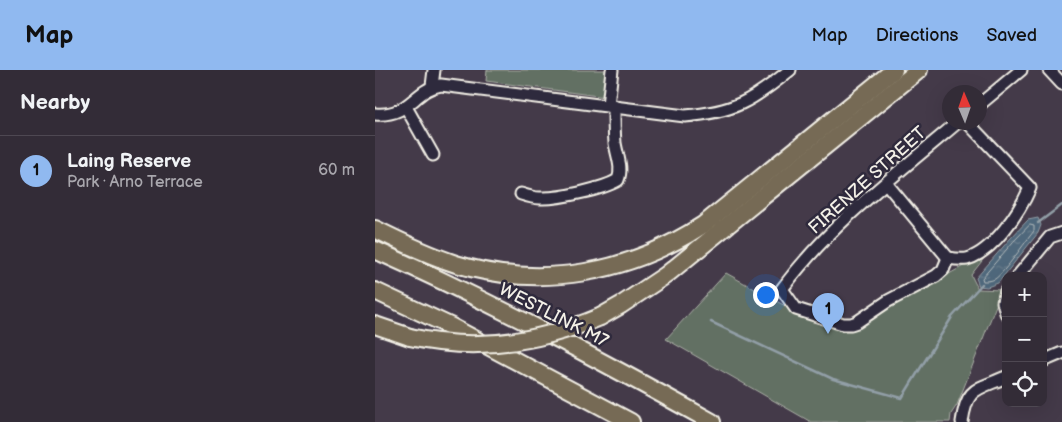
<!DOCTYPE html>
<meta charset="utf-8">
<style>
:root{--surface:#332c37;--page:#3b343f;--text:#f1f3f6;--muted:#a9a7ad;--line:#4e4852;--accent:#90b9f0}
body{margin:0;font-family:"Balsamiq Sans",sans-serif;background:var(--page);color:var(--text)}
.controls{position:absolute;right:15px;bottom:15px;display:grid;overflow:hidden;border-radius:10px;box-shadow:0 5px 20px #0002}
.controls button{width:45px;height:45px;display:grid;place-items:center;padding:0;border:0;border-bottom:1px solid var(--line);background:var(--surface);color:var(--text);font:25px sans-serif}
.compass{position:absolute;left:567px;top:15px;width:45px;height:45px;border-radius:50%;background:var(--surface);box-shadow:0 5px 20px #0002;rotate:358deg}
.you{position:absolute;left:390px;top:224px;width:18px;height:18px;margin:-12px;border:4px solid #fff;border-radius:50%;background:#1a73e8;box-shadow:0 0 0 8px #1a73e833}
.badge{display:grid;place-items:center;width:32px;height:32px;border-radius:50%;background:var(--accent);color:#111;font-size:16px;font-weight:700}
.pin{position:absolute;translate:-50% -41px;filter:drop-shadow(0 1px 2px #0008)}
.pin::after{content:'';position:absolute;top:26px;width:18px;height:15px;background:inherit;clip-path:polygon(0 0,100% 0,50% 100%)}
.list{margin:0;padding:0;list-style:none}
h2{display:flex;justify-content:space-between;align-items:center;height:65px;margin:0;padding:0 20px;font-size:21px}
h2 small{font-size:16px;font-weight:400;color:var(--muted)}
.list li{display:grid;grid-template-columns:32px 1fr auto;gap:15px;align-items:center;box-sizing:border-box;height:70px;padding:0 20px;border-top:1px solid var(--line)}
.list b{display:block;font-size:19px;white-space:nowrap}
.list p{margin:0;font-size:16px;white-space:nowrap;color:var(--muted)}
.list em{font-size:16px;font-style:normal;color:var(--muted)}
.icon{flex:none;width:28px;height:28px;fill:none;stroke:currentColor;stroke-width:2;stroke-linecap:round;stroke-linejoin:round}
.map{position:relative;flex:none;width:687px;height:352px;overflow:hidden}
header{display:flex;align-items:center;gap:30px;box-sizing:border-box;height:70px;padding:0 25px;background:var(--accent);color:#111}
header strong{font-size:24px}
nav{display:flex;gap:28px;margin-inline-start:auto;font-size:18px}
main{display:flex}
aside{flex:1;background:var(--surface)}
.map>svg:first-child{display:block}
.park{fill:#626f64;stroke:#abb0a6}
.water{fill:url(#water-ripples);stroke:#929fa7}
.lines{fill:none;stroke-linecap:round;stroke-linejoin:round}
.shore{stroke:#b2babc;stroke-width:1}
.stream{stroke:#929fa7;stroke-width:2.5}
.minor-casing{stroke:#f4f1e8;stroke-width:15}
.highway-casing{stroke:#f4f1e8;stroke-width:20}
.minor{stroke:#2f2a3d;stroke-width:11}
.highway{stroke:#766a54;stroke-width:16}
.highway-bridge-casing{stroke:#f4f1e8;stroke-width:20;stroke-linecap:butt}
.highway-bridge{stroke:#766a54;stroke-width:16}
.labels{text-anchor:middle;stroke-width:5;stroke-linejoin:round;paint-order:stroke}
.street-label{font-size:18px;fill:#f4f1e8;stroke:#2f2a3d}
</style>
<header>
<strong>Map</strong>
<nav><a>Map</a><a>Directions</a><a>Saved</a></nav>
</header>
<main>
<aside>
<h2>Nearby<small></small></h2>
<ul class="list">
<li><span class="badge">1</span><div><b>Laing Reserve</b><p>Park · Arno Terrace</p></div><em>60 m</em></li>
</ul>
</aside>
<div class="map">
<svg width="687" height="352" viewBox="0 0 687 352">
<defs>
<pattern id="water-ripples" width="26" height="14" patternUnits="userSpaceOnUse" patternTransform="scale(1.25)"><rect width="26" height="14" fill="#50687b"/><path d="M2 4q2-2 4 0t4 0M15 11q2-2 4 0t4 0" fill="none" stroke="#6a7e8e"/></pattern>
</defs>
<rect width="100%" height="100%" fill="#443a49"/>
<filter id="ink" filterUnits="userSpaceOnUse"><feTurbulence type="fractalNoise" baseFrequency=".02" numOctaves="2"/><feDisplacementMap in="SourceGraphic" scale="10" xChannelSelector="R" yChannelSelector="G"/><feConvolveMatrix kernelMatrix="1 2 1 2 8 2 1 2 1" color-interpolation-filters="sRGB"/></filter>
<g filter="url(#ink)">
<g class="park">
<path d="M112,0H234L231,27L111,11Z"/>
<path d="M614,182L596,205L603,219L627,220L582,335L576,344L575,352H436L291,269L351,203L430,247L478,259L512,238Z"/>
</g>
<path class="water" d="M663,148L666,155L663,163L623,213L612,217L604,216L601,208L635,169L653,150Z"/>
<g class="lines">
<path class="shore" d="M655,155L659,156V161C650,172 630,202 620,209C616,211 612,211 608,211L607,208L638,172Z"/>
<g class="stream">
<path d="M663,153L687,135"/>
<path d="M336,252L458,309L527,328L577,247L607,214"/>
</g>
<g class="minor-casing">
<g id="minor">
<path d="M674,0L687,14"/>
<path d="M57,16L59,0"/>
<path d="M233,35L237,0"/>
<path d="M604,35L646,0"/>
<path d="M31,37L58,85"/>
<path d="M0,44C35,47 39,19 66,15L310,46C359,42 377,31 415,0"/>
<path d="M511,113L573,188"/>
<path d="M146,124C152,126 159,128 165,128C183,129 228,119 243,110C248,98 242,86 240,73C239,61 239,49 239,36"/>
<path d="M573,188L568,200L561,206L513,231L482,252L476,254H468L421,239L407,219C456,153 522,104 583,52"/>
<path d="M573,188C579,189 585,190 592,189C618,182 645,141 655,118L592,52"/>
<path d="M643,206L675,167L687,163"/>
<path d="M631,221L628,232L631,243"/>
<path d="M668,291L687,283"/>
<path d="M587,352C592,317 601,320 631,307"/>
</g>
</g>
<g class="highway-casing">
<g id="highway">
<path d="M0,159C26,172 53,185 81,194C167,220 254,203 328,155L519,0"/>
<path d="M0,180C115,231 227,291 337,352"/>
<path d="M0,221L77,257L256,352"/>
<path d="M225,247L246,235L291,205L544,0"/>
<path d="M0,255L35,267"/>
</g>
</g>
<use href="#minor" class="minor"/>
<use href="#highway" class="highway"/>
<g class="highway-bridge-casing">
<path id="highway-bridge" d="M35,267C100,282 163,273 225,247"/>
</g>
<use href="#highway-bridge" class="highway-bridge"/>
</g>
</g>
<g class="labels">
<g class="street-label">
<text transform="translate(492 110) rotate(-42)" y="6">FIRENZE STREET</text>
<text transform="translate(179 245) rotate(27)" y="6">WESTLINK M7</text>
</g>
</g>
</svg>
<div class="controls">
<button>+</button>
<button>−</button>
<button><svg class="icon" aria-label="locate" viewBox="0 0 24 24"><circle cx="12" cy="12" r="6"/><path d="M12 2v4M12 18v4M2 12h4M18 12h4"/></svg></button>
</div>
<svg class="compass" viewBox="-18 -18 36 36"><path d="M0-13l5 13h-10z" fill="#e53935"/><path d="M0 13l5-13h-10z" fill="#a9a7ad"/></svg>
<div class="you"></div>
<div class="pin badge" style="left:453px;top:264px">1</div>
</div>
</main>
